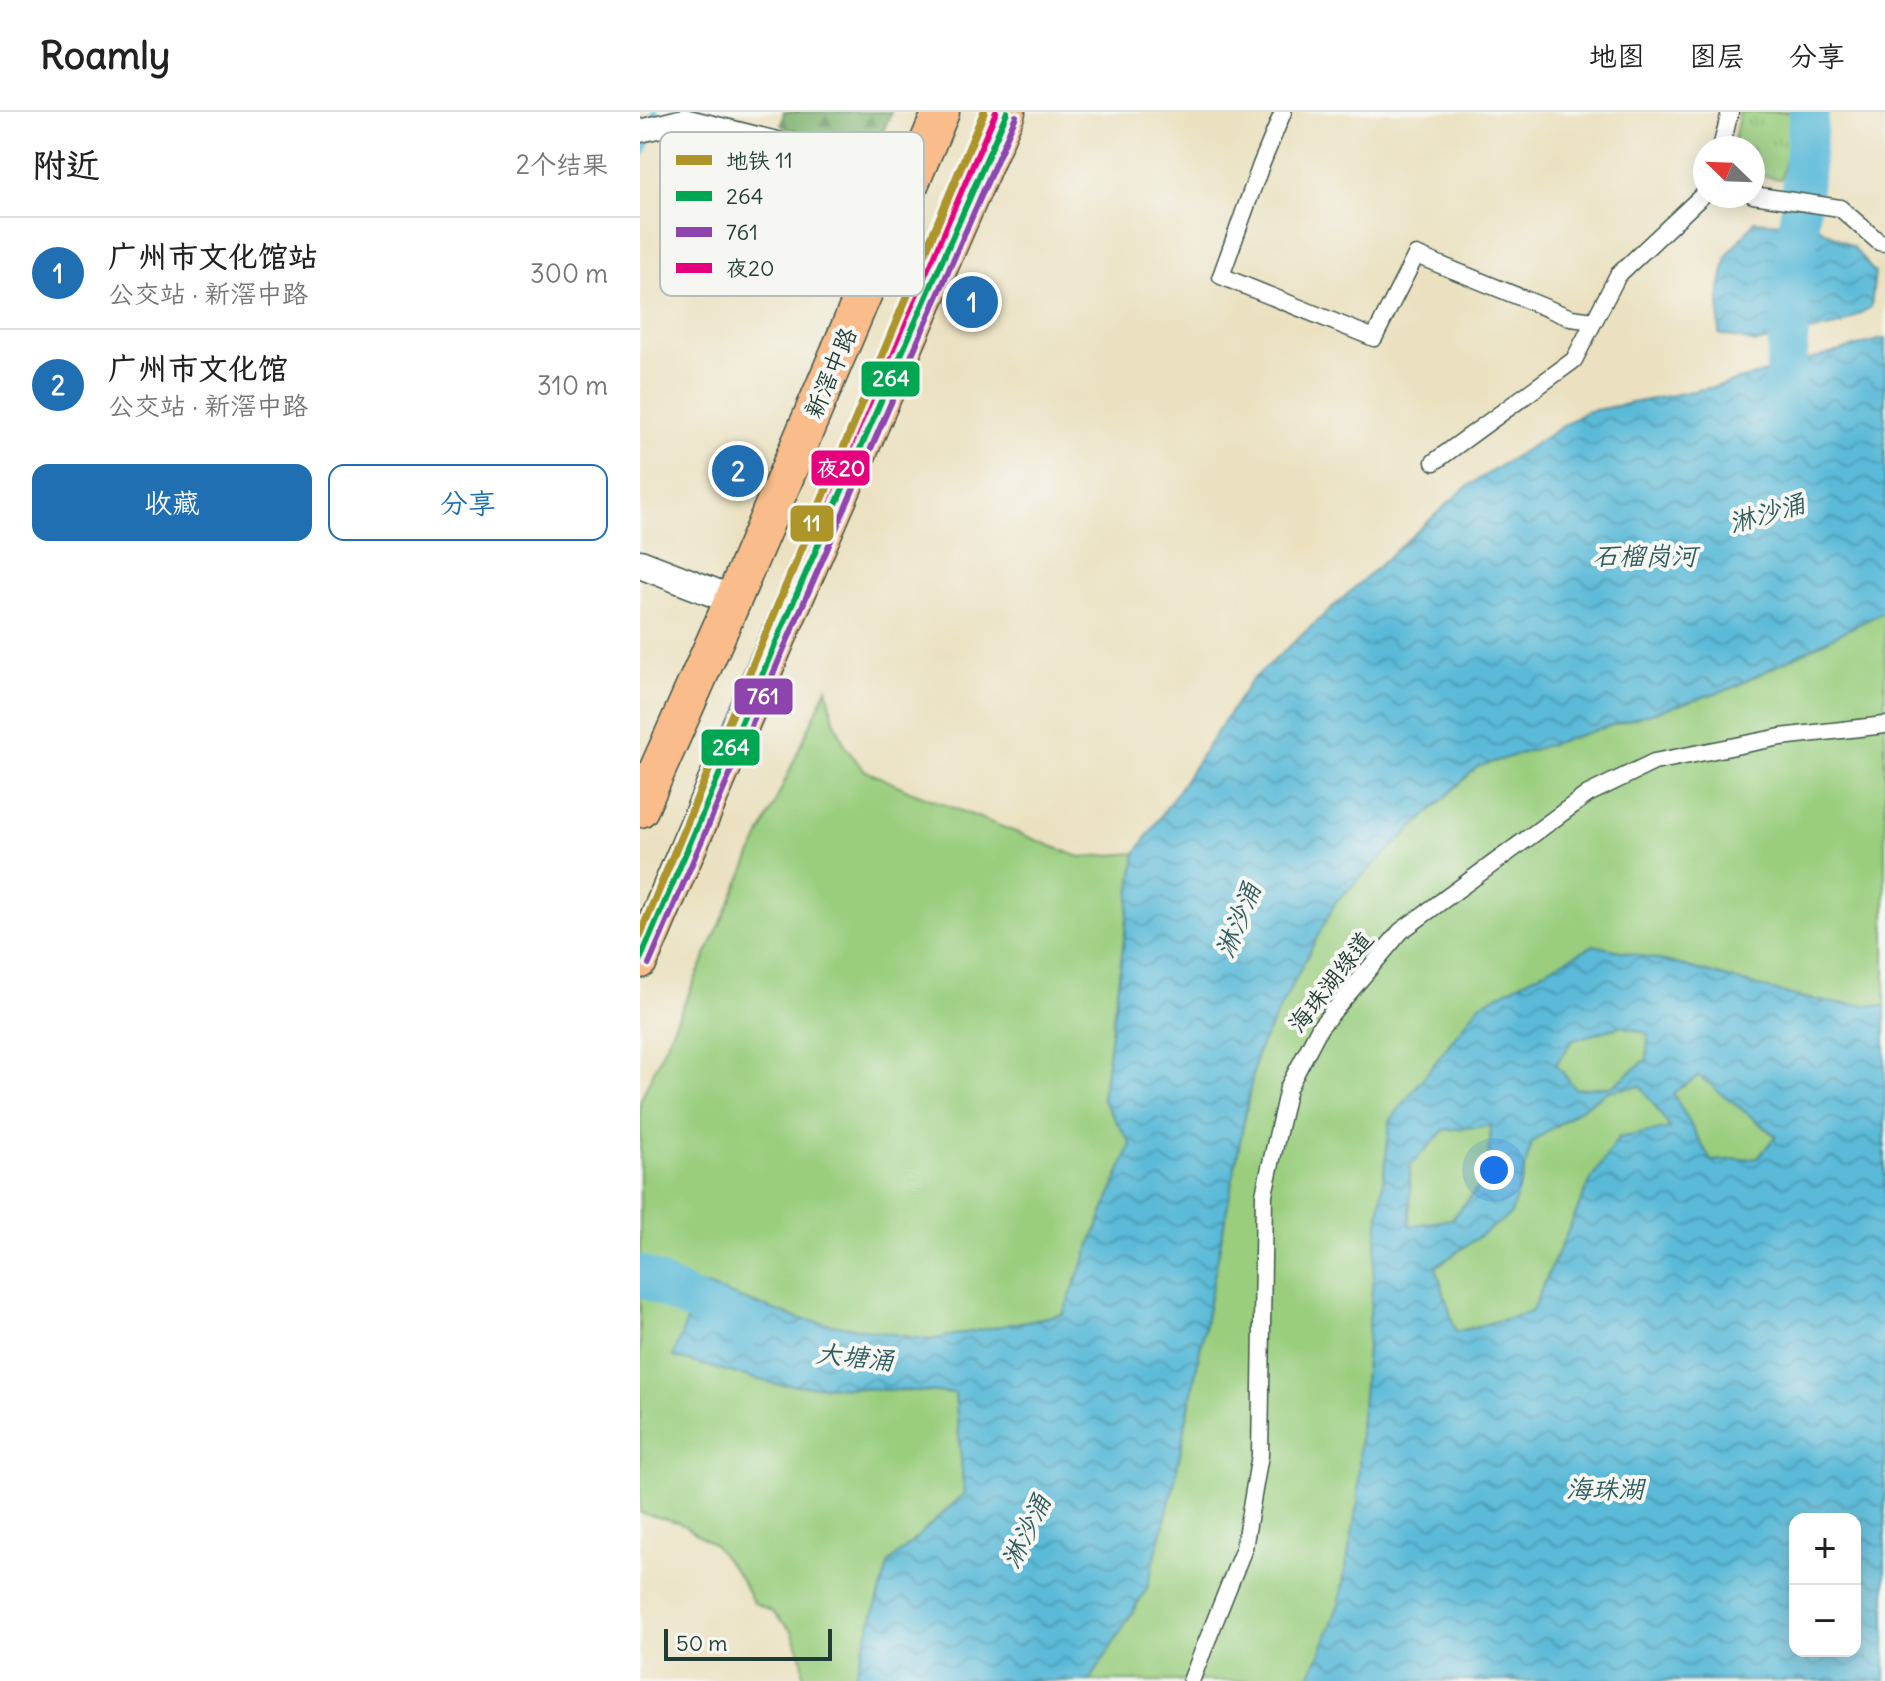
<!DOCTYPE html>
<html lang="zh">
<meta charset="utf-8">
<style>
:root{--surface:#fff;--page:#f6f6f6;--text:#222;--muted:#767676;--line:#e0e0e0;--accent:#1f6fb2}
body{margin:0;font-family:Delius,"LXGW WenKai TC",sans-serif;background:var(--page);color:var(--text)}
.controls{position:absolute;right:24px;bottom:24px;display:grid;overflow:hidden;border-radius:16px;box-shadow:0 4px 20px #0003}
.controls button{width:72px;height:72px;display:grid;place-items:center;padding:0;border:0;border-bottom:2px solid var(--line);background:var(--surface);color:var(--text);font:40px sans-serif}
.compass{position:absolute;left:1053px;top:24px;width:72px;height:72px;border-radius:50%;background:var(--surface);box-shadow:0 4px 20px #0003;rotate:293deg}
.scale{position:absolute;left:24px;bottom:20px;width:168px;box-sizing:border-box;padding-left:8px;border:4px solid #1f3d34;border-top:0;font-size:22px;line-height:28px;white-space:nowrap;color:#1f3d34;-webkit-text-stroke:6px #f6f6f2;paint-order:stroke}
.you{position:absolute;left:854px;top:1058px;width:28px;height:28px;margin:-20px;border:6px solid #fff;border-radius:50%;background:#1a73e8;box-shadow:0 0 0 12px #1a73e833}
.badge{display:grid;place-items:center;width:52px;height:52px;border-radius:50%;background:var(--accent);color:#fff;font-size:26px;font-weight:700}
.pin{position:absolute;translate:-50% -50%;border:4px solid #fff;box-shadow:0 2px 8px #0006}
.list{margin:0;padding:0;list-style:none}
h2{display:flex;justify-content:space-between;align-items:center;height:104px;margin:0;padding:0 32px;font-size:34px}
h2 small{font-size:26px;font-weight:400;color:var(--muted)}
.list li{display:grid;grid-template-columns:52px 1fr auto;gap:24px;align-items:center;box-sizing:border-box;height:112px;padding:0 32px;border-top:2px solid var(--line)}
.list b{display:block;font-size:30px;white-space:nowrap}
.list p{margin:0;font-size:26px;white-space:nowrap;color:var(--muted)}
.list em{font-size:26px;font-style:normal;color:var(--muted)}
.actions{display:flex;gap:16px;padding:24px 32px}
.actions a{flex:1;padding:18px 0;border:2px solid var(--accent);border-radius:16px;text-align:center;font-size:28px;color:var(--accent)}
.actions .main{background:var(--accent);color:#fff}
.map{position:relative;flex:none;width:1245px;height:1569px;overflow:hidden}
header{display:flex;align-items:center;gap:48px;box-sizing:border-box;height:112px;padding:0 40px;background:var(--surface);border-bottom:2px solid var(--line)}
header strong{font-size:38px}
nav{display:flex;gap:44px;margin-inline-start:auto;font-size:28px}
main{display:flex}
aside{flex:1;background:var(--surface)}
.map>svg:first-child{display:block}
.grass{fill:url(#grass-tufts);stroke:#5c8659;stroke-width:2}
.forest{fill:url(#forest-firs);stroke:#4d7750;stroke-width:2}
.park{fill:#9ace7e;stroke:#5c8659;stroke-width:2}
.water{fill:url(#water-waves);stroke:#3c7c86;stroke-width:2;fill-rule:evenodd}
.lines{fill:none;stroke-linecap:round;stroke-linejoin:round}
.stream{stroke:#5abad8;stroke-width:7}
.river{stroke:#5abad8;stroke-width:40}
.pedestrian-casing{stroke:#3e5649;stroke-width:19}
.minor-casing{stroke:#3e5649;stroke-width:25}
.tertiary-casing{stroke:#3e5649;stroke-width:31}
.trunk-casing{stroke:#3e5649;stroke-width:39}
.pedestrian{stroke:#fff;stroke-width:16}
.minor{stroke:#fff;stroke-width:22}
.tertiary{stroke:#fff;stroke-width:28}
.trunk{stroke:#f9bc8a;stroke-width:36}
.bus-1-casing{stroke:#f6f6f2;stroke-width:12}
.bus-2-casing{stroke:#f6f6f2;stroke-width:12}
.bus-3-casing{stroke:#f6f6f2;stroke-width:12}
.bus-1{stroke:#00a651;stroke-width:6}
.bus-2{stroke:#8e44ad;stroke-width:6}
.bus-3{stroke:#e5007d;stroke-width:6}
.metro-1-casing{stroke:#f6f6f2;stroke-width:14}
.metro-1{stroke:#ad952a;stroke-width:8}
.labels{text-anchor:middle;stroke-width:8;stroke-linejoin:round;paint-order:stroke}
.street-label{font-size:24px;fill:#1f3d34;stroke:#f6f6f2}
.water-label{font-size:26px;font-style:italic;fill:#2e5c5d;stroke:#f6f6f2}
.key{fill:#f6f6f2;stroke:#b6beb9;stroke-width:2}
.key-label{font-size:22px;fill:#1f3d34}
.line-badge{stroke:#f6f6f2;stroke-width:3}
.badge-label{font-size:22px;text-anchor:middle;font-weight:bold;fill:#fff}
</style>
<header>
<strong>Roamly</strong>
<nav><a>地图</a><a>图层</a><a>分享</a></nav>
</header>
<main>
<aside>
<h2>附近<small>2个结果</small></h2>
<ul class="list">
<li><span class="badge">1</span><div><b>广州市文化馆站</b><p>公交站 · 新滘中路</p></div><em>300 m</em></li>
<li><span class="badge">2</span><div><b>广州市文化馆</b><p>公交站 · 新滘中路</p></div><em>310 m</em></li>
</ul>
<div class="actions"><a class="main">收藏</a><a>分享</a></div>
</aside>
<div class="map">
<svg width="1245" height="1569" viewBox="0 0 1245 1569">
<defs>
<pattern id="grass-tufts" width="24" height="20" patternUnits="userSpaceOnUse" patternTransform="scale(2)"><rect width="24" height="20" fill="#9ace7e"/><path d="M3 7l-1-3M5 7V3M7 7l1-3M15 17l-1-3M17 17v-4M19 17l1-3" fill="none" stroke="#7da868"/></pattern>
<pattern id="forest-firs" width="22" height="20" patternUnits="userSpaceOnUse" patternTransform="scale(2)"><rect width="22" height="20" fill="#7bb16d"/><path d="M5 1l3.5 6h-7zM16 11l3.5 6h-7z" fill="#64915a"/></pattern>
<pattern id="water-waves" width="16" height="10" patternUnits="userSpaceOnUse" patternTransform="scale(2)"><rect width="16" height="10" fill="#5abad8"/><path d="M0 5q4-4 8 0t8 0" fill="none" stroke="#4a98b0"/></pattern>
</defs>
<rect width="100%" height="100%" fill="#f6f6f2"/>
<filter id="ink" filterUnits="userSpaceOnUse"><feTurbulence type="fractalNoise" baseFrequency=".0125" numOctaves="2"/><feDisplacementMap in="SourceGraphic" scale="16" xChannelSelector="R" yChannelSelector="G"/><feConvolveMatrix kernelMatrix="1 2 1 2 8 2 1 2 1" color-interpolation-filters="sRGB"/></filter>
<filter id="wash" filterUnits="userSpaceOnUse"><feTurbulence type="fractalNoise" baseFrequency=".006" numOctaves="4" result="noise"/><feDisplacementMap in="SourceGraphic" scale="32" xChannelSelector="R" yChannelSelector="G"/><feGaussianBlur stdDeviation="1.8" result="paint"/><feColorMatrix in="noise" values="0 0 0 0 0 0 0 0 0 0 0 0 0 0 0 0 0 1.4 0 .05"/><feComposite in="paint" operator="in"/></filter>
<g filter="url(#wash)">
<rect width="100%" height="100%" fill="#ebe1c0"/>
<path class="grass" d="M1100,0H1157L1141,67L1113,62V36H1092Z"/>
<path class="forest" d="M144,0H251L236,37L146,16L141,13Z"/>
<g class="park">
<path d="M1245,499V894L1193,891L1155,884L1033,851L750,1009L720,1318L718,1389L700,1489L681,1540L667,1569H450L507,1476L534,1373L617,941L696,789L837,655L1092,576Z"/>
<path d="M187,576L194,608L206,636L224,658L270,679L440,745L496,741L462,987L491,1032L423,1202L289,1228L160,1207L61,1173L135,1272L315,1281L324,1382L249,1451L213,1569H164L162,1546L152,1519L131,1499L113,1490L100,1466L74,1433L38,1410L0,1401V989Z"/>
<path d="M982,914L1008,921L1007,947L973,974L936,977L916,952L933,928Z"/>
<path d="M1060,963L1136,1025L1118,1046L1071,1049L1032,981Z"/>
<path d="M1001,973L1030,1016L951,1068L891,1200L815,1220L796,1155L871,1102L892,1030L968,979Z"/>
<path d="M851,1013L848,1064L812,1107L770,1114L769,1054L804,1018Z"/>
</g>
<g class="water">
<path d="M1115,109L1176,114L1213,135L1235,161L1231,195L1201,213L1116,231L1079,222L1080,177L1087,144Z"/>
<path d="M1245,227V499L1092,576L837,655L696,789L617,941L534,1373L507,1476L450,1569H213L249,1451L324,1382L315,1281L135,1272L33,1245L61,1172L160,1207L289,1228L423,1202L491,1032L462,987L496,741L611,569L825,376L945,300L1074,275L1238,228Z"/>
<path d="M954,833L1033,851L1155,884L1193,891L1245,894V1569H667L681,1540L700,1489L718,1389L720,1318L736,1131L750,1009L840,892ZM982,914L1008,922L1007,947L973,974L936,977L916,952L933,928ZM1059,964L1136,1024L1118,1046L1071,1049L1033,981ZM1001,974L1030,1016L978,1026L951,1068L891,1200L816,1220L796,1155L871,1102L892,1030L967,979ZM851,1014L848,1064L812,1107L770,1114V1054L804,1018ZM1215,1407V1539H1155V1407Z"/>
</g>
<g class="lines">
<path class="stream" d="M0,45L6,34L15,0"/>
<g class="river">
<path d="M1141,307L1169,0"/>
<path d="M0,1163L104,1216"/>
</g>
</g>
</g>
<g filter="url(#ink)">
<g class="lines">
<g class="pedestrian-casing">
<g id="pedestrian">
<path d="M643,0L621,53L581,164L734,226L776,143L931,206L954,209"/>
<path d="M1081,36L1090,0"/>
<path d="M1113,83L1200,96L1239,130L1245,131"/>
<path d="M794,350L934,248L978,163L1065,81"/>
<path d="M551,1569L604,1436L620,1343L624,1082L648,976L680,915L761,819L948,682L1014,650L1141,625L1245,613"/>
</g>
</g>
<g class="minor-casing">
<path id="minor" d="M0,19L44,8L275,65"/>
</g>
<g class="tertiary-casing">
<path id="tertiary" d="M0,452L93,488"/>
</g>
<g class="trunk-casing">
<g id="trunk">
<path d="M0,697L93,488L301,0"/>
<path d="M0,848L142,516L367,0"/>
</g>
</g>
<use href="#pedestrian" class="pedestrian"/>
<use href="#minor" class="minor"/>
<use href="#tertiary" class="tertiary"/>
<use href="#trunk" class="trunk"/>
<g class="bus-1-casing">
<path id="bus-1" d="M0,848L142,516L367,0"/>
</g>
<g class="bus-2-casing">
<path id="bus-2" d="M9,852L151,520L376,4"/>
</g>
<g class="bus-3-casing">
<path id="bus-3" d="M0,823L133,512L356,0"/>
</g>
<use href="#bus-1" class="bus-1"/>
<use href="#bus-2" class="bus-2"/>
<use href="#bus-3" class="bus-3"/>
<g class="metro-1-casing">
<path id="metro-1" d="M0,823L344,0"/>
</g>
<use href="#metro-1" class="metro-1"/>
</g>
</g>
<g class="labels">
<g class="street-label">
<text transform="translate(191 261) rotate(-67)" y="8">新滘中路</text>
<text transform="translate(691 870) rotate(-52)" y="8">海珠湖绿道</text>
</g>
<g class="water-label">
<text transform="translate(1127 401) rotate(-16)" y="9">淋沙涌</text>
<text x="1005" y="453">石榴岗河</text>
<text transform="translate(598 808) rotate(-68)" y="9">淋沙涌</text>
<text transform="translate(215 1245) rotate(6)" y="9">大塘涌</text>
<text x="965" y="1386">海珠湖</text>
<text transform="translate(386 1419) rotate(-64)" y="9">淋沙涌</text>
</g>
</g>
<rect x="20" y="20" width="264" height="164" rx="12" class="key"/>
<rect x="36" y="43" width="36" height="10" fill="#ad952a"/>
<rect x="36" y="79" width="36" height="10" fill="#00a651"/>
<rect x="36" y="115" width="36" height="10" fill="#8e44ad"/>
<rect x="36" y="151" width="36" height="10" fill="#e5007d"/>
<g class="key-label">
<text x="86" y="56">地铁 11</text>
<text x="86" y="92">264</text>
<text x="86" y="128">761</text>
<text x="86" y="164">夜20</text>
</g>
<g class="line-badge">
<rect x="220" y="248" width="61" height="38" rx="8" fill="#00a651"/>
<rect x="170" y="337" width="61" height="38" rx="8" fill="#e5007d"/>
<rect x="149" y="392" width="46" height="39" rx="8" fill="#ad952a"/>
<rect x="93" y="565" width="61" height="39" rx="8" fill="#8e44ad"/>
<rect x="60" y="616" width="61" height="39" rx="8" fill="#00a651"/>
</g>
<g class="badge-label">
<text x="251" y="274">264</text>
<text x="201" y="364">夜20</text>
<text x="172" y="419">11</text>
<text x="123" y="592">761</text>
<text x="91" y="643">264</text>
</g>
</svg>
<div class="controls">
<button>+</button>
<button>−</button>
</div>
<svg class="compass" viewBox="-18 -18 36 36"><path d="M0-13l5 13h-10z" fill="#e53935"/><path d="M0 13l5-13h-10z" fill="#767676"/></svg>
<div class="scale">50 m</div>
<div class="you"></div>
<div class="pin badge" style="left:332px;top:190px">1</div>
<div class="pin badge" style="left:98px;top:359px">2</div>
</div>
</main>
